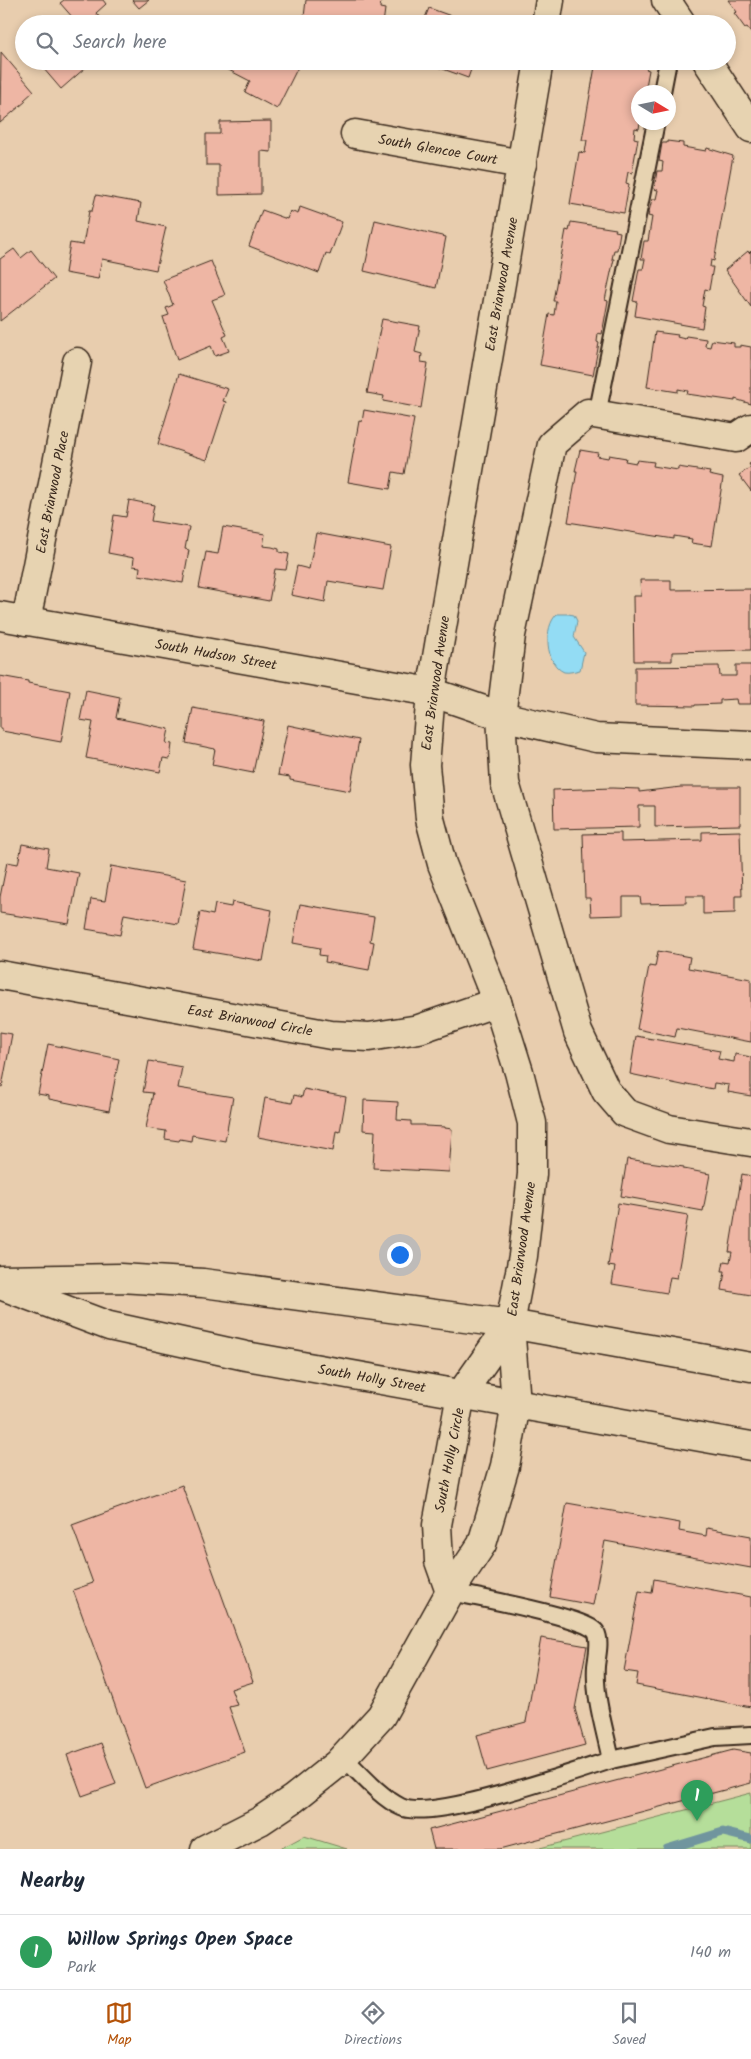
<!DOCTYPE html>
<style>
:root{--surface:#fff;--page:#f6f6f7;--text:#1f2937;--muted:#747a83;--line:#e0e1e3;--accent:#b45309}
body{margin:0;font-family:Kalam,sans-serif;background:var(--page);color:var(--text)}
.compass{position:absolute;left:631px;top:85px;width:45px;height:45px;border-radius:50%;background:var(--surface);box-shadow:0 2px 8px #0003;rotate:100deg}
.you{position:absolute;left:399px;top:1254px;width:18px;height:18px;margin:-12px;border:4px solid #fff;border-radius:50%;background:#1a73e8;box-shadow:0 0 0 8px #1a73e833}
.badge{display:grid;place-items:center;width:32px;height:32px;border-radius:50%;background:var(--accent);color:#fff;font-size:16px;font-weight:700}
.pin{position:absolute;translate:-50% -41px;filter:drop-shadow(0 1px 2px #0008)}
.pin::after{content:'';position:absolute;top:26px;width:18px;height:15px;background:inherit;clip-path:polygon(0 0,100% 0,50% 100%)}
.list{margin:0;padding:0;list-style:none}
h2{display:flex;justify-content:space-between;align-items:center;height:65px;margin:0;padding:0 20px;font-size:21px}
h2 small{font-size:16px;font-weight:400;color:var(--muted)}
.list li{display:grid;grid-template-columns:32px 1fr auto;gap:15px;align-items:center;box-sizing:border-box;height:75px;padding:0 20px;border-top:1px solid var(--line)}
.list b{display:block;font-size:19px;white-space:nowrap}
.list p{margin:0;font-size:16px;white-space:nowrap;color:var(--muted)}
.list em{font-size:16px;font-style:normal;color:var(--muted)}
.icon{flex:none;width:28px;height:28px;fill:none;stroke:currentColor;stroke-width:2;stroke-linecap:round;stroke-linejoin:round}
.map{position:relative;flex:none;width:751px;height:1849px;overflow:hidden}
.search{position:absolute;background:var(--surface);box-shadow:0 2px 8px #0003;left:15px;right:15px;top:15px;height:55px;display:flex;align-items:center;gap:12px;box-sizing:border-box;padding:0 18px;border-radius:28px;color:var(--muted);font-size:19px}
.sheet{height:140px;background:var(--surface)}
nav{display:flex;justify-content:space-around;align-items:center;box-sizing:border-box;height:70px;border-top:1px solid var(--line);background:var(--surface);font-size:14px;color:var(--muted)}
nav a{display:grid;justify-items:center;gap:2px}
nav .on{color:var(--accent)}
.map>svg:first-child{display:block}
.green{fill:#b5de9a;stroke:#78845c}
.water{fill:#93dcf4;stroke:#70959e}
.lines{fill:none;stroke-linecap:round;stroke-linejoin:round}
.stream{stroke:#70959e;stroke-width:9}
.building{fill:#eeb6a4;stroke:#3b2a1e}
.service-casing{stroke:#3b2a1e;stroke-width:20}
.minor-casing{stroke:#3b2a1e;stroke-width:31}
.secondary-casing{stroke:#3b2a1e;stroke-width:31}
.service{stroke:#e7d3b1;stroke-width:16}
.minor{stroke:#e7d3b1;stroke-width:28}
.secondary{stroke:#e7d3b1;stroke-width:28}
.labels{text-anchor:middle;stroke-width:5;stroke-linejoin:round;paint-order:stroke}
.street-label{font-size:14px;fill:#3b2a1e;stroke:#e7d3b1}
</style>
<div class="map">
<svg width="751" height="1849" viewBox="0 0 751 1849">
<rect width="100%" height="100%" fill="#e8cdae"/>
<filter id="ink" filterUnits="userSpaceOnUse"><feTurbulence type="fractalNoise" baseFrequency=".02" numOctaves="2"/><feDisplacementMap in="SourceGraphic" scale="10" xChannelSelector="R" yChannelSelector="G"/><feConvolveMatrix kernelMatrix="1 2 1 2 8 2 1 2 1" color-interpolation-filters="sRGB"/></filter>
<g filter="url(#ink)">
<g class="green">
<path d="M751,1793V1849H536Z"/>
<path d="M304,1836L347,1849H280Z"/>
</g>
<path class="water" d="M557,614H568L574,615L577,621L574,637L584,652L580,670C575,671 569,673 564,672C545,664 543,627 557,614Z"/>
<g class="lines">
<path class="stream" d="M667,1849L723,1832L751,1839"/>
</g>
<g class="building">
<path d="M64,0H103L106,4L96,13L105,24H69L74,19L60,3Z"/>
<path d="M132,0H149L139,8Z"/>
<path d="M306,0H381L380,8L385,9L383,24H330L331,20L304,17Z"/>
<path d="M728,0H751V32L747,27L745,28L734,13L737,12Z"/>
<path d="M429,8L473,24H412L414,19L423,23Z"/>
<path d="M1,52L34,91L24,100L26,101L0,123Z"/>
<path d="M37,61H93L61,89Z"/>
<path d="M226,61H301L277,109L245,92L250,81L223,67Z"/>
<path d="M421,61H474L468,78Z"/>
<path d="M596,61H648L646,69L649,70L645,92H638L640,122L639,129L635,128L634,138L638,139L632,173L628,172L626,183L629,184L624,213L570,204L579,152L585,153L587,140H582Z"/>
<path d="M271,121V152L261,151V194L219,195V165H206V134H220V122Z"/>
<path d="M667,141L683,143V147L706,151L707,148L733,156L714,261L711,260L710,267H713L709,290L705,289L702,306L705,307L702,328L635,316L637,302L633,301L639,269H643L645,259H641L644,241H648L652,217L648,216L652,199H656L658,190L654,189L657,171H662L663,162L659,161L662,143H667Z"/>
<path d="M96,195L141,203L138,221L166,227L156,270L102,259L98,279L65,273L70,243L83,245L89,211H92Z"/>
<path d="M300,207L342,222L330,255L326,253L319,273L249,246L262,210L287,219L290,211L298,214Z"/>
<path d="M375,220L446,237L436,288L364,271Z"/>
<path d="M571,222L616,229L615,231L620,232L617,250H614L612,259H614L605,300L608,301L602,334L598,333L597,342L599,343L593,375L540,365L549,314L554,315L556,301H553L566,230L569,231Z"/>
<path d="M14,249L21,258L31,250L54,279L0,321V259Z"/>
<path d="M748,251L749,253L751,251V307L725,270Z"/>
<path d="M211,261L225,295L212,300L227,335L223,337L229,351L215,356L211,346L177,360L163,317L169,315L166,308L173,305L163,280Z"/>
<path d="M382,319L420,326L415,352L422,354L421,362L428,363L421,408L383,401L384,396L367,393Z"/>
<path d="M655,332L678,335L677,337L685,339L686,336L706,339L705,346L710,347L712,340L734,343V347H740V345L751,347V404L735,399V401L687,394L688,391L678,389V392L647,387Z"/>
<path d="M179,374L228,389L223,401L226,402L207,460L158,444Z"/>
<path d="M364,410L414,419L404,474L393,472L390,489L348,482L359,421L362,422Z"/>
<path d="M580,450L598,453L597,456L608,458L609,455L626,458L625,461L636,463L637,460L654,462L653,466L678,470V467L710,472L709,475L723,478L712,546L691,543L692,539L674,536V539L568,522L577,471H575Z"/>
<path d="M751,463V491L739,475L751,467L749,464Z"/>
<path d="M129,500L154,505L151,521L189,527L185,549L189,550L183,583L139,575L140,567L133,566L134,558L108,553L114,515L126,517Z"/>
<path d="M223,527L265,534L263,546L272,547L279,549V552L289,554L286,570L275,569L269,601L199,588L206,552L218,554Z"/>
<path d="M316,533L391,547L383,590L328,581L325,602L291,595L297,566L309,569Z"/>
<path d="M640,580H671V590L751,589V650L672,652V661H634L633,596H641Z"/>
<path d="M736,665H751V704H737L736,699L720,700V704L695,705V706L635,705V667L719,666L720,676H736Z"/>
<path d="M0,676L28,681V683L70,691L61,742L2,731V728H0Z"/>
<path d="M86,690L120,697L116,718L169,729L166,743L172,744L170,759L163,758L160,772L86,758L93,722L80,720Z"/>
<path d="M193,708L264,721L253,773L212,765L215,749L186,743Z"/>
<path d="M288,725L359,740L350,791L290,780V777L278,775Z"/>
<path d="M681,787H740V825L655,827V806H639V827L554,829L553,790L612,788L639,789V792Z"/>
<path d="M740,831L742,896H735V913L703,914V896H686V903L641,904L640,897H623V915L591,916L590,898H585L583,834L621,833V842L702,840V832Z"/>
<path d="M22,844L49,849L46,867L79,873L69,924L0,913V897L7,862L18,864Z"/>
<path d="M111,866L186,880L178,924L124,914L120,935L86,929L91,899L105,901Z"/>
<path d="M232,902L272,910L263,961L193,949L200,912L213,915L215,904L231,907Z"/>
<path d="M300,904L374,917L370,941L374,942L369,970L325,962L326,956L319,955L320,948L293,943Z"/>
<path d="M658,951L690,957L688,968L751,979V1042L677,1028L675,1037L637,1029L649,966L655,967Z"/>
<path d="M0,1032L12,1034L2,1087L0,1086Z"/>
<path d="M636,1036L720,1051L718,1059L734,1062L735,1054L751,1057V1096L728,1092L729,1085L714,1083L713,1089L687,1084V1086L630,1074Z"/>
<path d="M48,1044L119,1059L109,1111L49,1099V1096L38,1094Z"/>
<path d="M149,1061L182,1067L178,1088L233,1097L225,1141L192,1135L191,1141L180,1139L179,1141L165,1139L166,1131L146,1128L153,1093L143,1092Z"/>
<path d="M304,1089L346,1097L340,1132L336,1131L333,1151L258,1137L265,1098L292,1103L294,1095L302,1097Z"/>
<path d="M364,1100L398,1102L397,1120L411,1121V1125H425V1126L445,1127V1128L452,1129L449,1172L373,1168L375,1131L363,1130Z"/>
<path d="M627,1159L684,1167V1169L710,1174L703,1211L621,1196Z"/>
<path d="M742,1174L751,1176V1295L722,1290L725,1271H722L724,1261L730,1262L732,1252H729Z"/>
<path d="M618,1203L688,1215L677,1278L670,1277L667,1293L612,1284L615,1267L608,1266Z"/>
<path d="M182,1485L253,1682L231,1689L237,1705L229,1707L245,1752L145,1788L73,1590L93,1583L72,1525Z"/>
<path d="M567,1503L680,1523L679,1531L706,1536L707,1528L751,1536V1568L605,1541L593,1605L550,1597Z"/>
<path d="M654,1579L751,1597V1707L636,1685L638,1673L624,1671L639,1591L652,1593Z"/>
<path d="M541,1638L587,1646L575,1709L585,1745L487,1771L477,1735L526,1722Z"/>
<path d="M101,1743L116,1784L82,1796L67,1755Z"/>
<path d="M733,1750L751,1753V1783L500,1849H434L429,1830Z"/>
</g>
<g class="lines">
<g class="service-casing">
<g id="service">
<path d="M662,92L668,61"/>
<path d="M597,415L656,122"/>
<path d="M450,1592C471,1596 589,1618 596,1632C601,1641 597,1656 596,1666C594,1697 605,1730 611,1760L715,1737L751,1735"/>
<path d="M343,1757C359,1772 381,1798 401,1807C432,1822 573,1772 611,1760"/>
</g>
</g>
<g class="minor-casing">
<g id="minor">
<path d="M666,0L682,24"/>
<path d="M546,24L550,0"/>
<path d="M707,61L751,128"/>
<path d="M355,134L522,164"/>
<path d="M751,428L736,438L588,413L552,444L511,635L501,716L505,783L578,1032L606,1091L625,1113L669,1129L751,1142"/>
<path d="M0,616L431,692L501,716L596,738L751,745"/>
<path d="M26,621L77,362"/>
<path d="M0,975L331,1035L369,1037L419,1029L497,1002"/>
<path d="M450,1592L439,1561L437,1525L461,1394L510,1324"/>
<path d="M205,1849L260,1821L293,1799L337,1764L381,1716L450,1592L482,1544L505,1466L516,1404L510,1324L523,1256L532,1174V1123L519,1072L497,1002L442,864L430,819L425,765L431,692L539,61"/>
</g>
</g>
<g class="secondary-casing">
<g id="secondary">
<path d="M1,1280L120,1278L203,1283L510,1324L751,1367"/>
<path d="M0,1285L109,1326L246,1356L751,1446"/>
</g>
</g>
<use href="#service" class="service"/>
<use href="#minor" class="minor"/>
<use href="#secondary" class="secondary"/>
</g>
</g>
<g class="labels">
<g class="street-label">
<text transform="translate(438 149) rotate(10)" y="5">South Glencoe Court</text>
<text transform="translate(501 284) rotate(-80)" y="5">East Briarwood Avenue</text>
<text transform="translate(52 492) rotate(-79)" y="5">East Briarwood Place</text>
<text transform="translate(216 654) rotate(10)" y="5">South Hudson Street</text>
<text transform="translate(435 683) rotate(-82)" y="5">East Briarwood Avenue</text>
<text transform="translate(250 1020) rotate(10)" y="5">East Briarwood Circle</text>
<text transform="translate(521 1249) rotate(-82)" y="5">East Briarwood Avenue</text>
<text transform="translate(372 1378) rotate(10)" y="5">South Holly Street</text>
<text transform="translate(449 1460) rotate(-79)" y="5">South Holly Circle</text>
</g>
</g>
</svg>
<svg class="compass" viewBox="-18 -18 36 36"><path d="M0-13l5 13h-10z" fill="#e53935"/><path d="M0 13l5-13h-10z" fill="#747a83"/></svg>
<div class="you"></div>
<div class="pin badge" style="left:697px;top:1821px;background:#2e9e5b">1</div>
<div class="search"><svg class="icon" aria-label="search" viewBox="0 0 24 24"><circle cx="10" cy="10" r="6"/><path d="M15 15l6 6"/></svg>Search here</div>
</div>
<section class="sheet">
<h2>Nearby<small></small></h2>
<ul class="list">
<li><span class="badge" style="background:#2e9e5b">1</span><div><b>Willow Springs Open Space</b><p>Park</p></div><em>140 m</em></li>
</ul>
</section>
<nav>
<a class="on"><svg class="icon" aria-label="map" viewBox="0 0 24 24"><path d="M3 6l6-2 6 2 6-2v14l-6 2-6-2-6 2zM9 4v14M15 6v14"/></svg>Map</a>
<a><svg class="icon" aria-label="directions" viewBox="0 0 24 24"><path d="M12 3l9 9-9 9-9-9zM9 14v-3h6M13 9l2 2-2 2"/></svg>Directions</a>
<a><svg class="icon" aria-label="saved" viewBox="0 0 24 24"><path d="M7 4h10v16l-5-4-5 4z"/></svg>Saved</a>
</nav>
